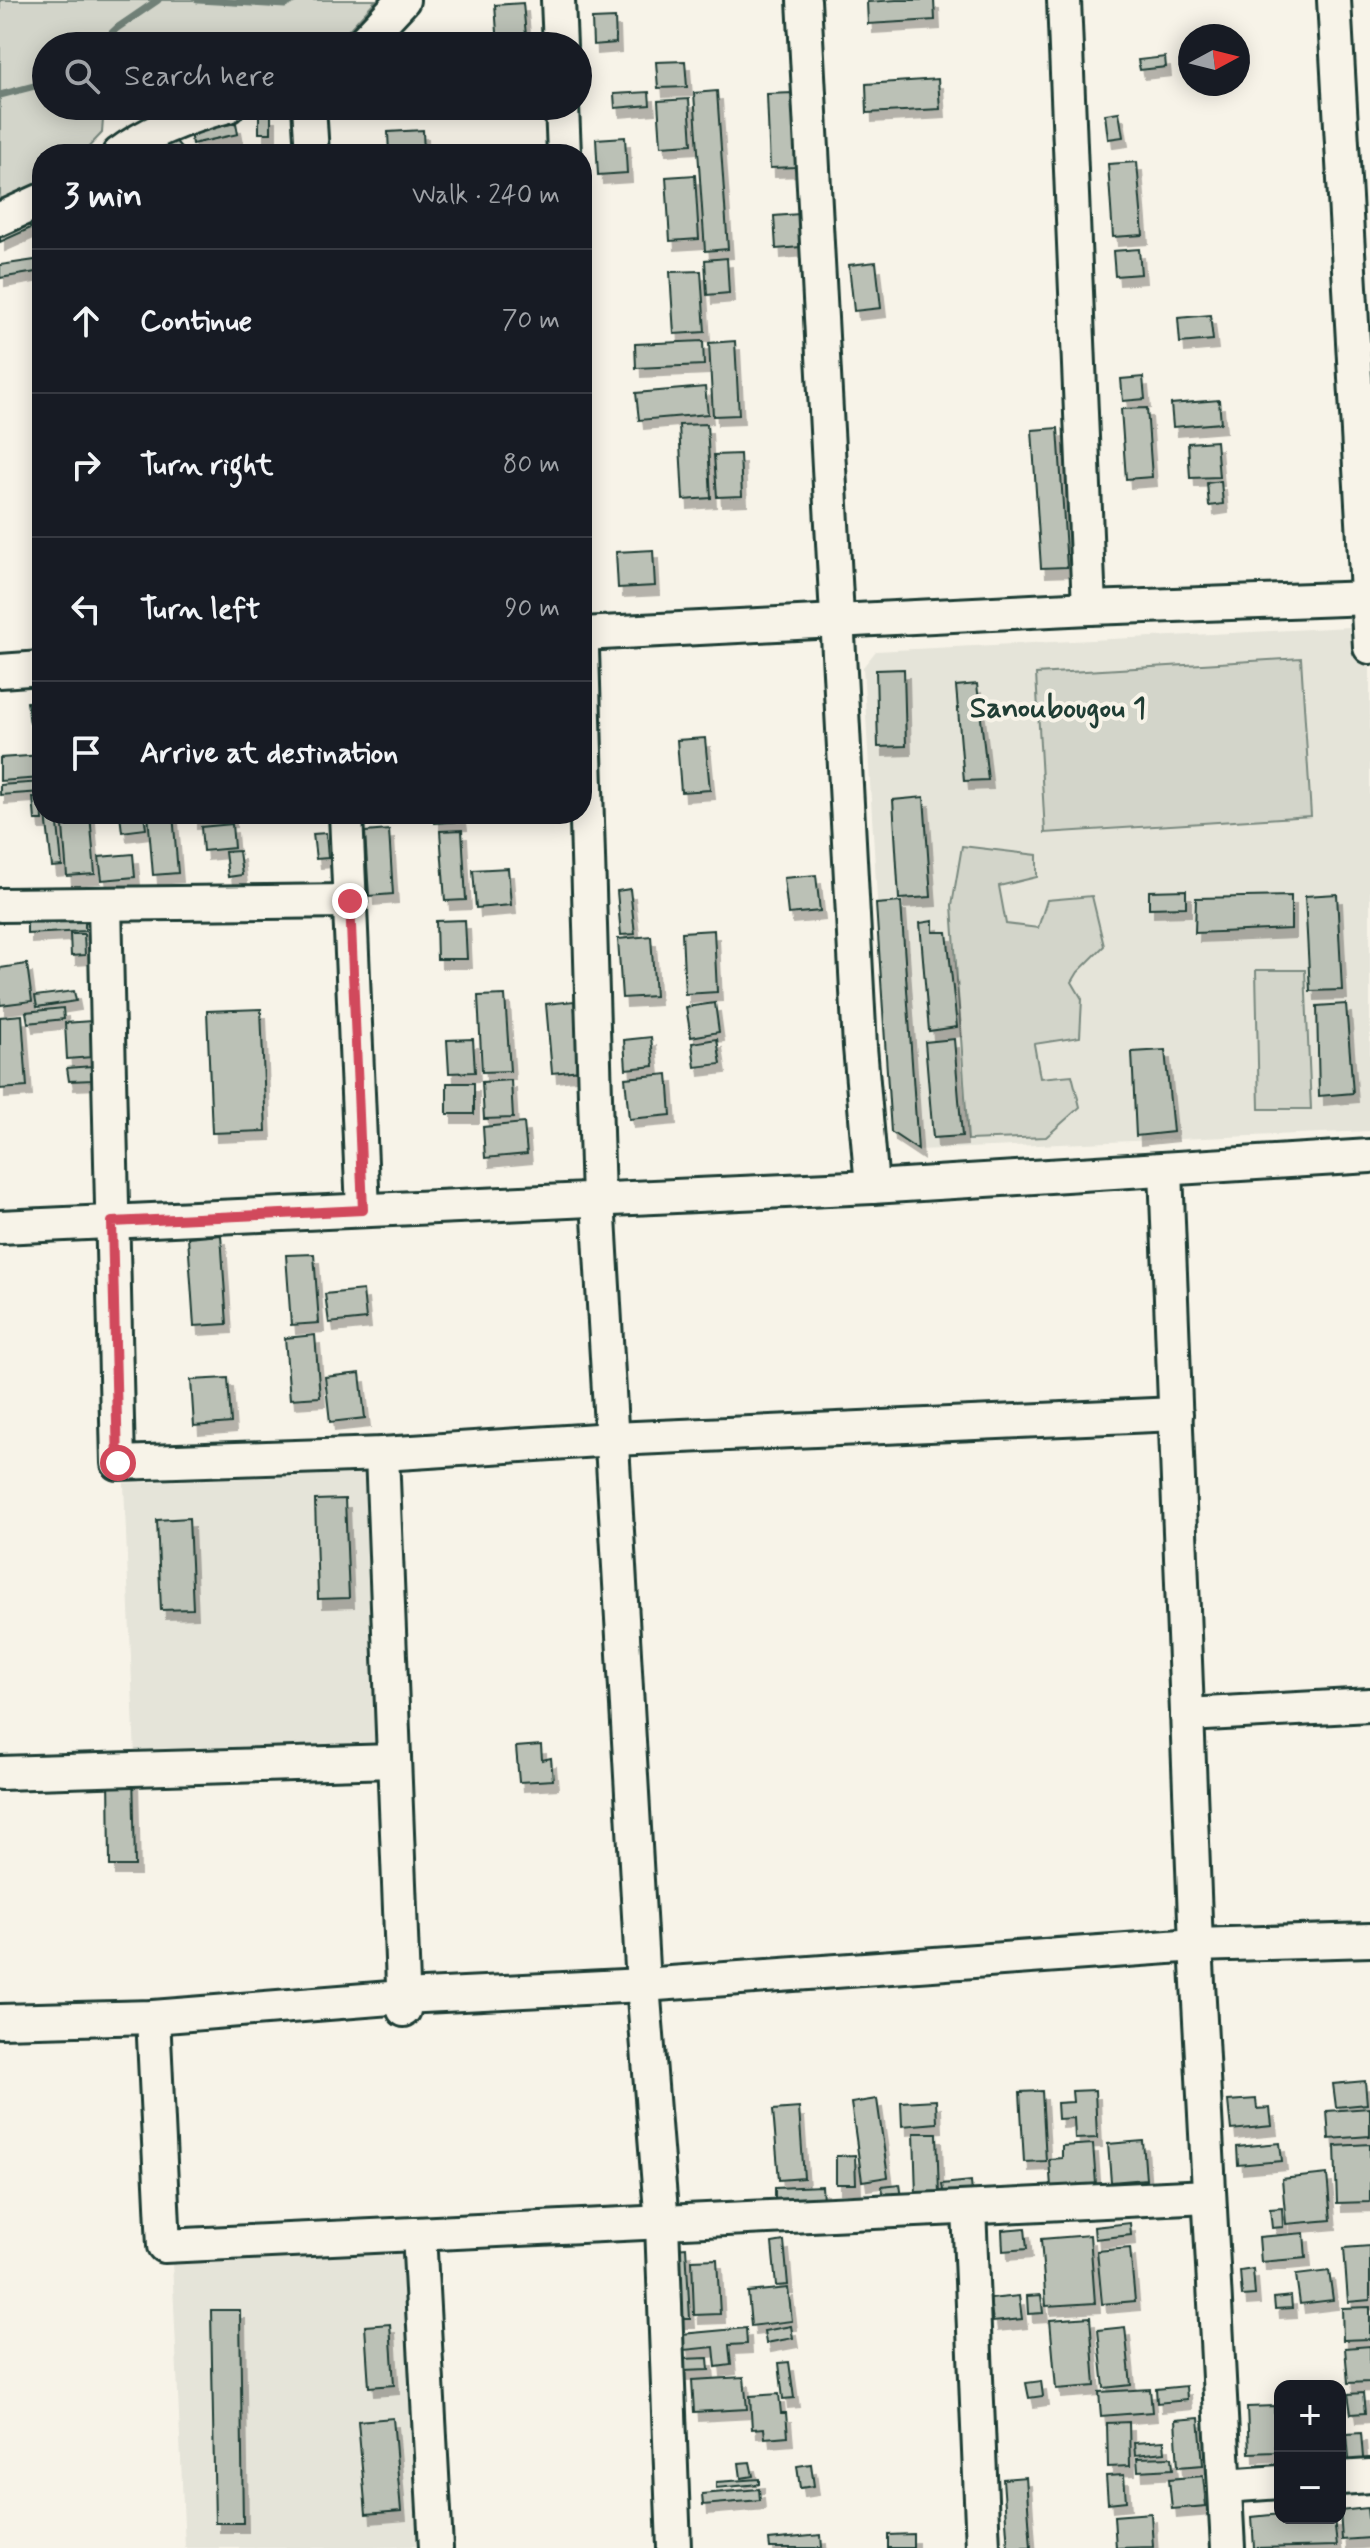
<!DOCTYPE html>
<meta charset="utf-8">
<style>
:root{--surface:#171b24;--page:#20242c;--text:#f1f3f6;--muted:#9ea1a6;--line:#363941}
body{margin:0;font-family:Mynerve,sans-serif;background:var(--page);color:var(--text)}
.controls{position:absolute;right:24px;bottom:24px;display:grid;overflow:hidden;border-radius:16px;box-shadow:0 4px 20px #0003}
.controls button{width:72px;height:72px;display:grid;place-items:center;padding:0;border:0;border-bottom:2px solid var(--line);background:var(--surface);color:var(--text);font:40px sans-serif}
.compass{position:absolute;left:1178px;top:24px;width:72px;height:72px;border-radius:50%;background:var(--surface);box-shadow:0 4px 20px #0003;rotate:83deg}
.stop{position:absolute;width:24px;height:24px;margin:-18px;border:6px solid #d1495b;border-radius:50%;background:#fff}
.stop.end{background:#d1495b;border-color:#fff;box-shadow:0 2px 8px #0008}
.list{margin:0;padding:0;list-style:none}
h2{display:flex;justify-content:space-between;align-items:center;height:104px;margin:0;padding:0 32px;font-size:34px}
h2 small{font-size:26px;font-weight:400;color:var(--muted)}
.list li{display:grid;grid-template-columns:52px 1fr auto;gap:24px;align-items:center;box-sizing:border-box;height:144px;padding:0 32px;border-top:2px solid var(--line)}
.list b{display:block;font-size:30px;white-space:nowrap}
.list em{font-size:26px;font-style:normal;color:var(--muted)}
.icon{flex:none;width:44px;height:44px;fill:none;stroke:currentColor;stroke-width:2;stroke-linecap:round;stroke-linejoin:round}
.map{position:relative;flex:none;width:1370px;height:2548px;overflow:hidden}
.search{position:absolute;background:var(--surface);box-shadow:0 4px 20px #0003;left:32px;top:32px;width:560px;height:88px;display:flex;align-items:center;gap:20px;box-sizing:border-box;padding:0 28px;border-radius:44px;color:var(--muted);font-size:30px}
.panel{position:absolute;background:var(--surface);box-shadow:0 4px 20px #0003;left:32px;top:144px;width:560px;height:680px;border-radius:32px}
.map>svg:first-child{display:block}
.built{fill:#e5e4d9}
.green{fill:#d3d5ca;stroke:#79897f;stroke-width:2}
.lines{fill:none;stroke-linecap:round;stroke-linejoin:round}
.stream{stroke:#6f8077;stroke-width:7}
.building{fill:#bbc1b6;stroke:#1f3d34;stroke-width:2;filter:url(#shadow)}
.minor-casing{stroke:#1f3d34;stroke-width:38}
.minor{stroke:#f7f3e8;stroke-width:32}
.route{stroke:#d1495b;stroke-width:10}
.labels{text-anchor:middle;stroke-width:8;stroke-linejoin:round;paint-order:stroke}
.quarter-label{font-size:30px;font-weight:bold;fill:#1f3d34;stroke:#f7f3e8}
</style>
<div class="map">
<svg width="1370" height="2548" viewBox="0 0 1370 2548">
<defs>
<filter id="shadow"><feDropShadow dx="5" dy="9" stdDeviation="0" flood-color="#0004"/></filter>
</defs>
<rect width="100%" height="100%" fill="#f7f3e8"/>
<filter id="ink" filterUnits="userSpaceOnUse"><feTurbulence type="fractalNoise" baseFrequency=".0125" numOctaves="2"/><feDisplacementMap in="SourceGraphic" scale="16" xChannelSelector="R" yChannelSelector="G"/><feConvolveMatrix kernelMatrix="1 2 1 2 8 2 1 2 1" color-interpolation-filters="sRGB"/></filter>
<g filter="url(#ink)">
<g class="built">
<path d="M1370,626V1131L918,1150L891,1132L863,667L876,651Z"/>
<path d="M373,1473L382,1749L135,1759L124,1483Z"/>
<path d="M408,2249L418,2546L373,2548H185L172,2261Z"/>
</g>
<g class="green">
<path d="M0,0H376L334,46H46V106H104L102,133L82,154H42V187L0,209Z"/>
<path d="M1301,658L1311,816L1045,833L1036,674Z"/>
<path d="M962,846L1037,855V877L999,886L1006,924L1038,928L1047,900L1092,896L1104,946L1078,972L1072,982L1082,999L1080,1037L1034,1044L1040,1078L1072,1075L1080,1107L1046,1137L968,1140L952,905Z"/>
<path d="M1256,970H1305L1311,1109H1259Z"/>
</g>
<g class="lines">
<g class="stream">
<path d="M198,0L285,5L294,0"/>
<path d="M98,46L117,28L158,0"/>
<path d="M0,95L46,83"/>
</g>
</g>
<g class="building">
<path d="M896,0H934L935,20L868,24L867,2Z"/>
<path d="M523,3L527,46H498L495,5Z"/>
<path d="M615,18L616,43L593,45L592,19Z"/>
<path d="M1165,57L1166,67L1140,70L1138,60Z"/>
<path d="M685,61L687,87L658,88L656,62Z"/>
<path d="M938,79L940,109L867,113L866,84Z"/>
<path d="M717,91L728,249L705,251L694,93Z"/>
<path d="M649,92L650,105L615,108L614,94Z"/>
<path d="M793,93L797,167L770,168L767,94Z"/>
<path d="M689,99L692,144L661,146L658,101Z"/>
<path d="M1119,112L1123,137L1108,139L1105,114Z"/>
<rect x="259" y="113" width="12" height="20"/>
<path d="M236,123L238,134L192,144L190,132Z"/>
<path d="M423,130L424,154H389L388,132Z"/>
<path d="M625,137L627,173L598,175L596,139Z"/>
<path d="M174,139L184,151L180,154H156Z"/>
<path d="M1137,162L1143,235L1113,237L1108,164Z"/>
<path d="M695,175L699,239L670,241L666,177Z"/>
<path d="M799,214L801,247L776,249L774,216Z"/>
<path d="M25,216L31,228L0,242V227Z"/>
<path d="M1139,249L1141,274L1115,276L1113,251Z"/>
<path d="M727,258L729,293L707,295L705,260Z"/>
<path d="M42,259V271L0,278V265Z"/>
<path d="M876,262L881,308L854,311L849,265Z"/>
<path d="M701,271L705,332L674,334L670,272Z"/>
<path d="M1210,315L1213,340L1180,343L1178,318Z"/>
<path d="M703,341L704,365L636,368L635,344Z"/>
<path d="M735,341L739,415L713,416L709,343Z"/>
<path d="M1143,377L1145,399L1123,401L1121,379Z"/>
<path d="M705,387L708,414L639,420L636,393Z"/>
<path d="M1219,400L1221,423L1173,427L1171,404Z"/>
<path d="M1147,408L1152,477L1126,479L1121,409Z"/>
<path d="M707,424L711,498L683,500L679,425Z"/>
<path d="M1058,428L1067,567L1041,568L1032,430Z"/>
<path d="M1216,441L1219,477L1190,478L1188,443Z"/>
<path d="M740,454L742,496L717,497L714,455Z"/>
<path d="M1221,481L1223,504L1209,506L1207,483Z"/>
<path d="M653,550L655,586L618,588L616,552Z"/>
<path d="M904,669L906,746L878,747L876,670Z"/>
<path d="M977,684L988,780L964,781L956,686Z"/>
<path d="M42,700V722L30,723L27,702Z"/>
<path d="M705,738L710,790L681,792L677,740Z"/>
<path d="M42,755V778L0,781V758Z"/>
<path d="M42,782V792L0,795V785Z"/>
<path d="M33,797H42L43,820H35Z"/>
<path d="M924,797L931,897L899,899L893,800Z"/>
<path d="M46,814H57L62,866L52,867Z"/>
<path d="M62,814H90L95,874L67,876Z"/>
<path d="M144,814L146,829L122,832L120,815Z"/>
<path d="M148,814H173L178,873L153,875Z"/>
<path d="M192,814H231V818L192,820Z"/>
<path d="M435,814H461L462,821L435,823Z"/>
<path d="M232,824L234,848L203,851L201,827Z"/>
<path d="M389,830L393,894L369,896L365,832Z"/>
<path d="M462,830L466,900L445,901L440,831Z"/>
<path d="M326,833L328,858L316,859L313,834Z"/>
<path d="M239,851L242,875L228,877L225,852Z"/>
<path d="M133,854L135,877L102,880L99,857Z"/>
<path d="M508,868L511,905L476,908L473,870Z"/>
<path d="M816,875L820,911L788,914L784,878Z"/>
<path d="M630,889L635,934L621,935L617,891Z"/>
<path d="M1186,890V907L1149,908V891Z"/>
<path d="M1337,894L1342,990L1310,991L1305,896Z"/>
<path d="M1291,896V929L1195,933L1196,898Z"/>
<path d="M901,902L918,1150L891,1132L876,904Z"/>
<path d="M85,920V931L27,934V922Z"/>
<path d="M465,920L467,959H437L436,921Z"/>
<path d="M933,921V932H947L957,1027L929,1031L920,923Z"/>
<path d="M714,930L717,992L685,994L682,932Z"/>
<path d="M70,934H84L85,955L71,956Z"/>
<path d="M651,936L655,996L622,998L618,939Z"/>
<path d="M27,964L32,1001L0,1005V968Z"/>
<path d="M74,991L76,1001L37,1007L35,996Z"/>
<path d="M505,995L510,1071L482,1072L478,996Z"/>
<path d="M574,1001L580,1070L552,1073L546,1004Z"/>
<path d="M715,1003L719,1032L691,1037L686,1007Z"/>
<path d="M1346,1004L1353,1093L1319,1096L1317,1006Z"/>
<path d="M63,1008L64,1019L28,1023L26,1012Z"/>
<path d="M261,1009L266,1131L212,1133L207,1011Z"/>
<path d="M22,1015L27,1087L0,1089V1017Z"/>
<path d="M91,1021L92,1057L67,1059L65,1023Z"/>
<path d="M651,1037L654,1066L626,1069L624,1040Z"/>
<path d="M473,1039L475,1072L449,1073L447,1040Z"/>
<path d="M717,1039L721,1064L695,1067L692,1043Z"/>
<path d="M954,1039L962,1136L933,1138L925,1042Z"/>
<path d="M1165,1050L1173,1132L1136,1136L1132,1052Z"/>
<path d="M92,1066L94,1080L69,1081L67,1068Z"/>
<path d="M668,1074L671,1115L629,1119L625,1078Z"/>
<path d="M511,1080L513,1118L484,1119L482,1082Z"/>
<rect x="447" y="1083" width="27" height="31"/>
<path d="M524,1123L527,1154L485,1158L483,1127Z"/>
<path d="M221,1235L227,1324L194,1326L188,1238Z"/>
<path d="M314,1254L319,1323L291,1325L286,1255Z"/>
<path d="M363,1290L366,1319L329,1323L325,1294Z"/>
<path d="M315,1335L320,1397L290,1399L285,1338Z"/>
<path d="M360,1373L365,1418L330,1422L325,1377Z"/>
<path d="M228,1378L231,1423L194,1426L191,1380Z"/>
<path d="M345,1499L349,1598L318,1599L315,1500Z"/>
<path d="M189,1518L193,1609L161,1610L157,1520Z"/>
<path d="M541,1745L542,1760L551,1758L553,1780L519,1782L516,1747Z"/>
<path d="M133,1770L135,1866H110L109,1773Z"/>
<path d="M1365,2081L1367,2104L1336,2107L1333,2084Z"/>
<path d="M1095,2090L1097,2138L1075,2139L1074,2118L1058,2119L1057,2103L1073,2102L1072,2091Z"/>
<path d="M1042,2091L1046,2161L1024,2162L1020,2092Z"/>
<path d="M877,2099L888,2177L862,2181L851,2103Z"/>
<path d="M1256,2099L1257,2109L1270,2108L1272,2126L1231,2130L1228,2101Z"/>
<path d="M936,2100L937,2123L902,2126L901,2102Z"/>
<path d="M799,2108L804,2178L779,2180L773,2110Z"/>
<path d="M1370,2108V2136L1329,2139L1327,2111Z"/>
<path d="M914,2133H937L939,2194L916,2195Z"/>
<path d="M1143,2141L1146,2179L1111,2182L1108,2144Z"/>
<path d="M1280,2143L1282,2161L1238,2165L1237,2147Z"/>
<path d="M1093,2144L1096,2184L1051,2187L1049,2159L1062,2158V2146Z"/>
<path d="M1370,2144V2202L1337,2203L1335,2146Z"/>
<path d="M855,2155L856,2184H836V2156Z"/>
<path d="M1327,2174L1331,2220L1286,2224L1282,2179Z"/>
<path d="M971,2181L972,2194L944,2197L942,2184Z"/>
<path d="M900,2184L902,2198L884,2200L882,2186Z"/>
<path d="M822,2186L823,2200L775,2202V2188Z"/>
<path d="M1282,2208L1283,2227L1272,2228L1270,2209Z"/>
<path d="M1130,2223L1131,2235L1095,2239L1094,2227Z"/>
<path d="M1025,2228L1027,2249L1003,2251L1002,2230Z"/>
<path d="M1304,2233L1306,2258L1261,2262L1259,2237Z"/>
<path d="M1090,2235L1095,2303L1046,2306L1041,2239Z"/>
<path d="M784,2241L788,2285L776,2286L772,2243Z"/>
<path d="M1370,2246V2300L1348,2302L1344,2248Z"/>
<path d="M686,2247L690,2319H680L675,2248Z"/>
<path d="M1130,2248L1135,2301L1102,2304L1097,2251Z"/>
<path d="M717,2259L720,2314L694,2315L692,2260Z"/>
<path d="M1253,2269L1255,2295L1242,2296L1240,2271Z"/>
<path d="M1329,2271L1333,2300L1300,2304L1296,2275Z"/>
<path d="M788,2288L792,2321L751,2326L748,2292Z"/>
<path d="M1041,2295L1043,2313L1028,2314L1027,2296Z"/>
<path d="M1019,2296L1022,2319L993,2322L990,2299Z"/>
<path d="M1291,2296L1292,2308L1275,2309L1274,2298Z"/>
<path d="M1370,2307V2339L1343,2340L1342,2308Z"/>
<path d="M211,2310H240L243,2523H215Z"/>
<path d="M1090,2317L1095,2386L1056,2389L1050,2320Z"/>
<path d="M390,2324L394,2385L369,2387L365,2326Z"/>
<path d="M791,2326L793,2338L766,2343L764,2331Z"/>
<path d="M1125,2327L1131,2385L1104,2388L1098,2330Z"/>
<path d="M746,2328L747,2344L729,2345L731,2365L716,2367L714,2347L684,2350L682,2334Z"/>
<path d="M1370,2346V2382L1348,2383L1345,2348Z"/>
<path d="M708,2358L709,2370L682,2371L681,2359Z"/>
<path d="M789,2362L794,2398L783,2399L779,2363Z"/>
<path d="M744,2377L747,2409L694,2412L692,2380Z"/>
<path d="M1041,2381L1043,2396L1029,2398L1026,2383Z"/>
<path d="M1186,2386L1187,2400L1157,2403L1156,2389Z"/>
<path d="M1150,2389L1152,2412L1101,2416L1099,2392Z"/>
<path d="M1363,2393L1365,2413L1351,2414L1348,2394Z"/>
<path d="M779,2394L781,2413H786L788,2436L765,2438L764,2428L752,2429L750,2396Z"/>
<path d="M1274,2406L1276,2452L1249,2453L1247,2407Z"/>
<path d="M393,2418L401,2511L366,2514L358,2421Z"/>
<path d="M1199,2418L1203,2465L1178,2467L1175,2420Z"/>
<path d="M1129,2422L1130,2466L1108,2467L1107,2423Z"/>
<path d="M1361,2433L1364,2470L1350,2471L1347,2434Z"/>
<path d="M1164,2441L1165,2452L1135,2455L1134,2443Z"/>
<path d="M1172,2457L1173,2469L1138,2471L1137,2458Z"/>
<path d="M750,2462L753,2476L741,2478L739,2463Z"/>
<path d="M811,2464L814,2486L800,2488L797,2466Z"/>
<path d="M1124,2475L1126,2501L1108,2503L1106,2476Z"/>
<path d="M1203,2476L1206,2506L1172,2509L1169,2479Z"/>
<path d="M1026,2477L1031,2548H1008L1003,2479Z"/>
<path d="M759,2479V2484L716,2488V2482Z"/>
<path d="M759,2489L760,2500L703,2505L702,2494Z"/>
<path d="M1367,2508L1370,2538L1342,2540L1340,2511Z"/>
<path d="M1151,2513L1153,2547L1116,2548L1114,2516Z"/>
<path d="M1280,2514V2518H1334L1337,2546L1254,2548L1252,2517Z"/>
<path d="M913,2534V2548H888V2535Z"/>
<path d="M821,2535L822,2548H770L769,2540Z"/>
</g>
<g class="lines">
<g class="minor-casing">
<g id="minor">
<path d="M558,0L560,46"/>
<path d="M804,0L860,1047L872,1187"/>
<path d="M1064,0L1089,608"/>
<path d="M1334,0L1370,647"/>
<path d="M360,46L403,0"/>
<path d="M309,106L312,154"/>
<path d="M562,106L564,154"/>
<path d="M119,154C150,130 190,116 228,106"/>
<path d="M0,219L42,200"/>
<path d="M582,634L1089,608L1370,598"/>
<path d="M582,650L598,1200L643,1985L662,2224L674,2548"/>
<path d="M0,671L42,668"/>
<path d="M346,814L363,1210"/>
<path d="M105,904L118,1463L382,1454L613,1439L1176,1414"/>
<path d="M0,905L350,901"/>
<path d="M1166,1170L1196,1945L1228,2548"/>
<path d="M0,1227L872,1187L1370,1156"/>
<path d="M382,1454L404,2010"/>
<path d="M1187,1715L1370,1705"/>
<path d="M0,1773L393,1761"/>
<path d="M153,2017L164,2246L1208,2196"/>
<path d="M0,2021L153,2017L403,1997L643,1985L1196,1945L1370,1940"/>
<path d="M969,2208L983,2548"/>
<path d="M419,2234L436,2548"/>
<path d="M1340,2478L1370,2476"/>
<path d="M1225,2486L1280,2482"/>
</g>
</g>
<use href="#minor" class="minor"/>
</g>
</g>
<g class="lines" filter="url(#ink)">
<path class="route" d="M118,1463L112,1222L363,1210L350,901"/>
</g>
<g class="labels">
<g class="quarter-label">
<text x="1058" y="717">Sanoubougou 1</text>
</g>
</g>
</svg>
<div class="controls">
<button>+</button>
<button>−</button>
</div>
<svg class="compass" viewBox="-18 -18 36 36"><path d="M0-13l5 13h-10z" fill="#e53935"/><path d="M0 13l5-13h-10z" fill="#9ea1a6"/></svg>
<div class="stop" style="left:118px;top:1463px"></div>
<div class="stop end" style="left:350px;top:901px"></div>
<div class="search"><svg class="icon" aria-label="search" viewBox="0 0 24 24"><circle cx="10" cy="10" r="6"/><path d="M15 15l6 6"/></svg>Search here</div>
<section class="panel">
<h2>3 min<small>Walk · 240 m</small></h2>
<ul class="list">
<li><svg class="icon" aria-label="ahead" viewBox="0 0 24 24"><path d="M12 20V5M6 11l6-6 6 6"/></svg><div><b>Continue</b></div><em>70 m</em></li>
<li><svg class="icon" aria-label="right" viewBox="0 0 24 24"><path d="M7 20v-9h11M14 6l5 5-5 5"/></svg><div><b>Turn right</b></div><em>80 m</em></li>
<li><svg class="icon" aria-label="left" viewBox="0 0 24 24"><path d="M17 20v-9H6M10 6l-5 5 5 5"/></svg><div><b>Turn left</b></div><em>90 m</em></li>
<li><svg class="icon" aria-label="arrive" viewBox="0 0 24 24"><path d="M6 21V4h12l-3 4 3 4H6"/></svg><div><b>Arrive at destination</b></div></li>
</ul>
</section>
</div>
